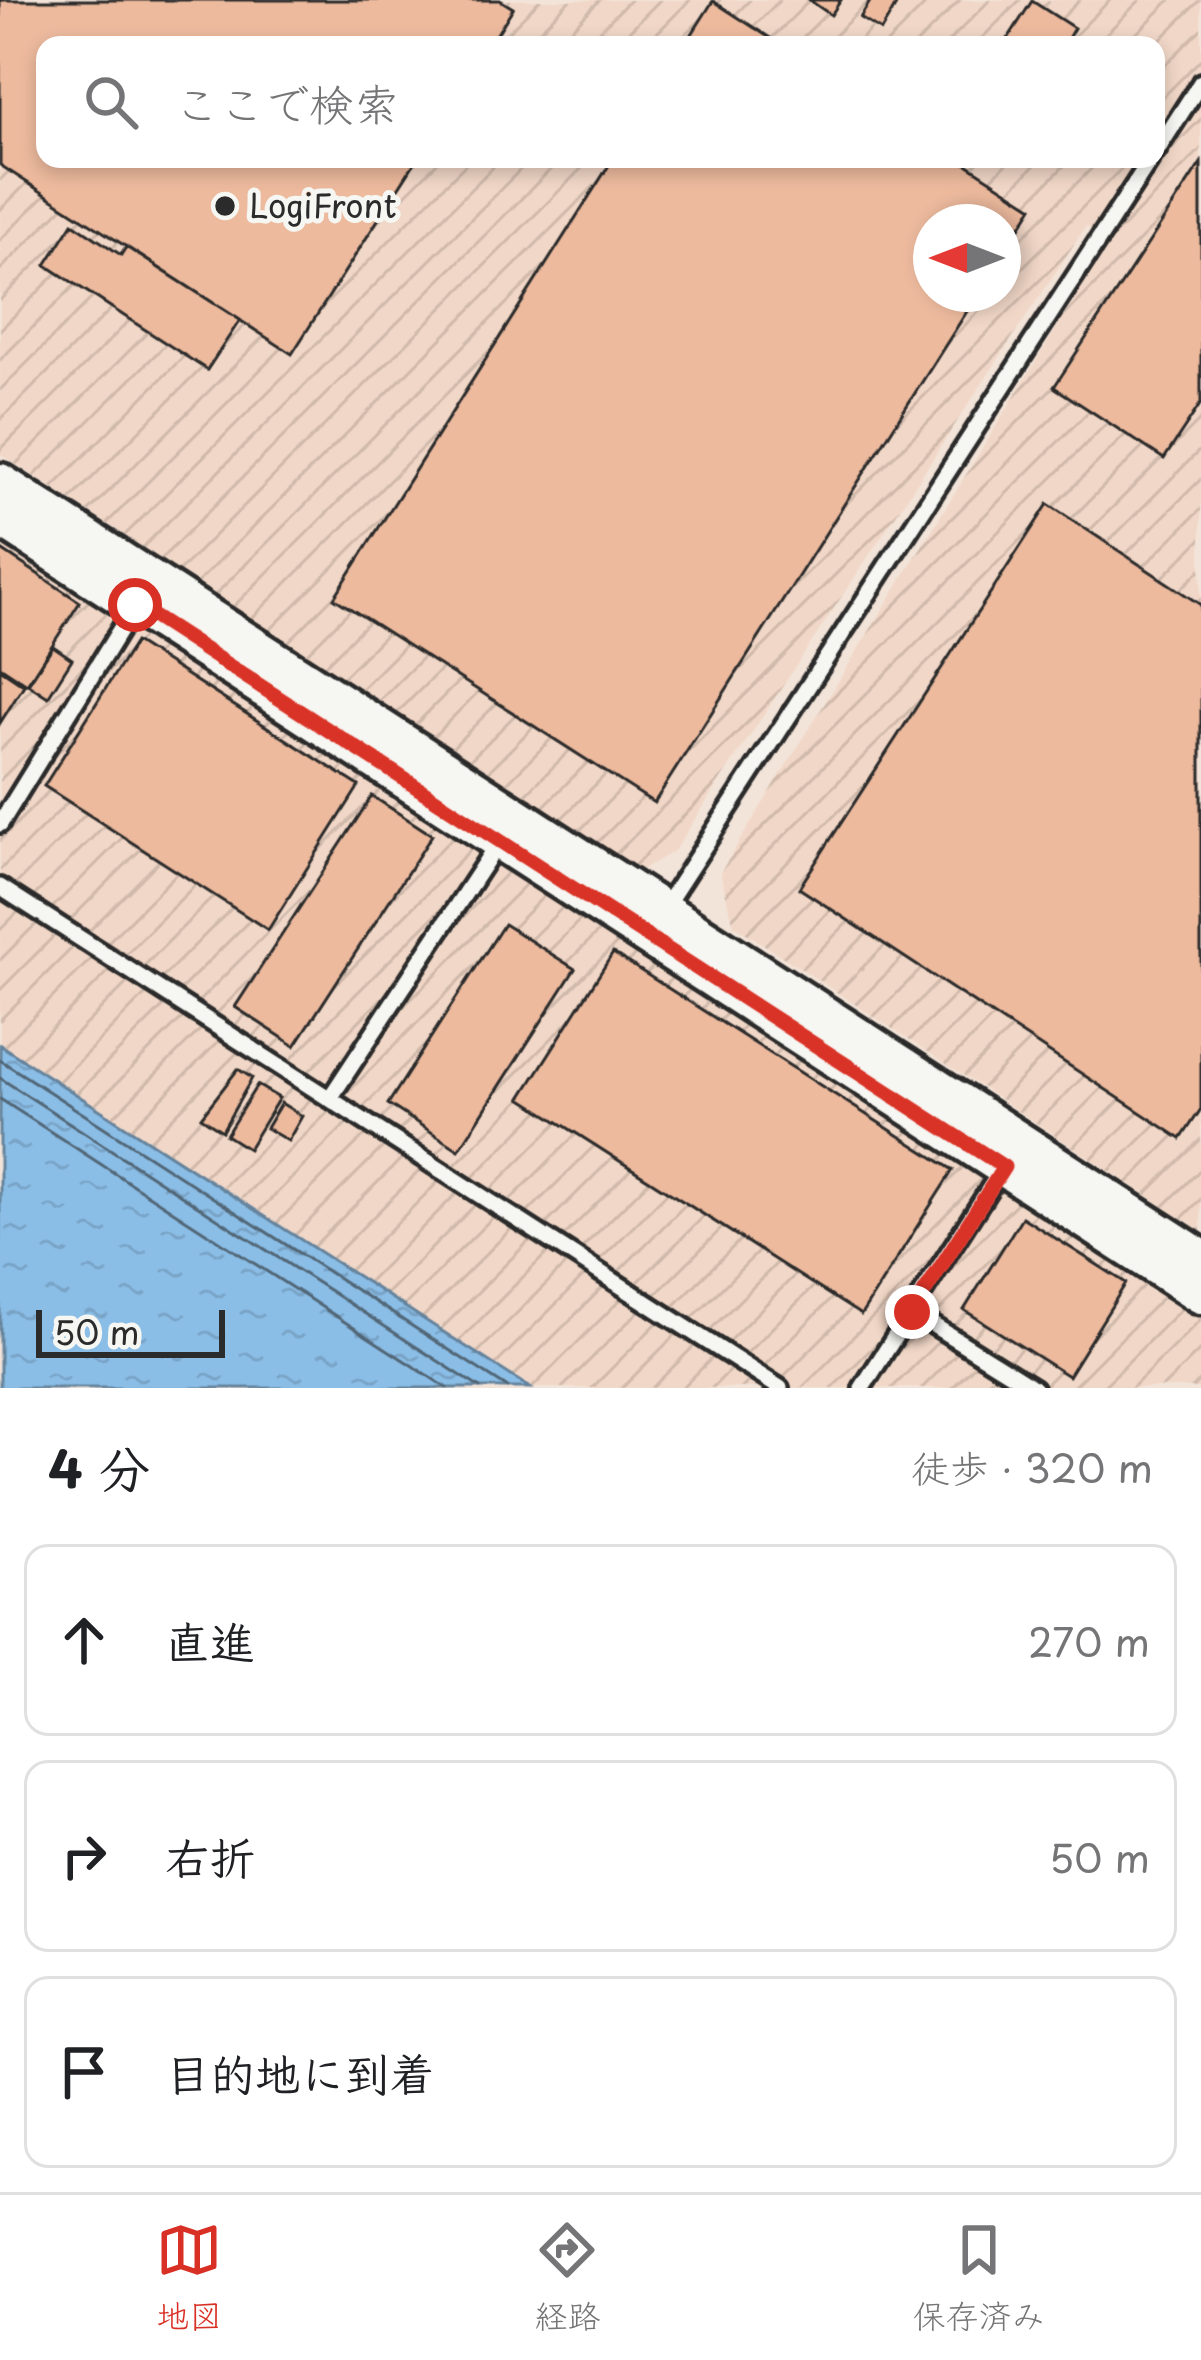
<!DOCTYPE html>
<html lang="ja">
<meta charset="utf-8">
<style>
:root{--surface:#fff;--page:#f2f2f2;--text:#202124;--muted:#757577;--line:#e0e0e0;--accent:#d93025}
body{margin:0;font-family:"Playpen Sans","Klee One",sans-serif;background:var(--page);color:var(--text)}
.compass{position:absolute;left:913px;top:204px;width:108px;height:108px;border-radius:50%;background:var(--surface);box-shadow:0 6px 18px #0003;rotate:270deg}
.scale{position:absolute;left:36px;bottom:30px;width:189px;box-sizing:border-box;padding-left:12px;border:6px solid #2b2b2b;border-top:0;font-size:33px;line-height:42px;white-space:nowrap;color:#2b2b2b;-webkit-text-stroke:9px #f6f6f2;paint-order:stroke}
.stop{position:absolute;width:36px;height:36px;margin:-27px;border:9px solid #d93025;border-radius:50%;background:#fff}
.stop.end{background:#d93025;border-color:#fff;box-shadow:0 3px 12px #0008}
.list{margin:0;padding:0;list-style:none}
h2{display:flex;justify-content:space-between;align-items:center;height:156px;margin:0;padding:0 48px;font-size:51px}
h2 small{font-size:39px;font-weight:400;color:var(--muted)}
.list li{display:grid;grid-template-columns:78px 1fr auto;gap:36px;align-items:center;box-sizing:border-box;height:192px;margin:0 24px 24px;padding:0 24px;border:3px solid var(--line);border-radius:24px}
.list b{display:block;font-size:45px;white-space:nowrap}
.list em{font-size:39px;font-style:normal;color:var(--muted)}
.icon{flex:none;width:66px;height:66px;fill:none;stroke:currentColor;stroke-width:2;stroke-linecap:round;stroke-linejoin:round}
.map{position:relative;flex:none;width:1201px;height:1388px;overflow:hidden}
.search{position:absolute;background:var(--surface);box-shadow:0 6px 18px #0003;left:36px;right:36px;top:36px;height:132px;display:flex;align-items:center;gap:30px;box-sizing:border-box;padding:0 42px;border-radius:24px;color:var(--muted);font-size:45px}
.sheet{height:804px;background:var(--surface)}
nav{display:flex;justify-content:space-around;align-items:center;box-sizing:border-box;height:168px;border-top:3px solid var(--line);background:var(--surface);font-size:33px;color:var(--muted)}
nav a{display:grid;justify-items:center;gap:6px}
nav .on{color:var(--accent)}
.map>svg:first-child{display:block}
.industrial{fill:url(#industrial-furrows);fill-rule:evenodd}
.water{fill:url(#water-ripples);stroke:#65839c;stroke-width:3}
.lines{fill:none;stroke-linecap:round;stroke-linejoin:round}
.shore{stroke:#516676;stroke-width:3}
.building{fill:#edba9e;stroke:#2b2b2b;stroke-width:3}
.service-casing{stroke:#2b2b2b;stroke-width:24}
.tertiary-casing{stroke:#2b2b2b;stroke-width:45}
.service{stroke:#f6f6f2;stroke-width:15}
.tertiary{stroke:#f6f6f2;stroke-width:36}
.route{stroke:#d93025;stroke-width:15}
.poi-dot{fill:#2b2b2b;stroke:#f6f6f2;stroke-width:4.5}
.labels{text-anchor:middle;stroke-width:10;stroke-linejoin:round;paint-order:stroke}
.poi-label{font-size:33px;fill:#2b2b2b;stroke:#f6f6f2;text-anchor:start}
</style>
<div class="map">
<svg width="1201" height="1388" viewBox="0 0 1201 1388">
<defs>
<pattern id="industrial-furrows" width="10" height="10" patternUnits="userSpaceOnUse" patternTransform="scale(3)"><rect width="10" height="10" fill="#f1d7c7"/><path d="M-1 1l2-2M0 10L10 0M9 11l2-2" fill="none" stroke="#cfb9ab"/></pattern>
<pattern id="water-ripples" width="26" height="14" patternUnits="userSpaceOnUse" patternTransform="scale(3)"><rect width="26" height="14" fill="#8bbee7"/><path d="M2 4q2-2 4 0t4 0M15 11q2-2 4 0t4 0" fill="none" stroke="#78a3c6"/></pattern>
</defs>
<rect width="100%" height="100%" fill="#f3e4d9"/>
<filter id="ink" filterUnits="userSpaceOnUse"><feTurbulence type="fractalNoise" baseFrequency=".00833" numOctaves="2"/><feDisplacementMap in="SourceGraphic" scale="24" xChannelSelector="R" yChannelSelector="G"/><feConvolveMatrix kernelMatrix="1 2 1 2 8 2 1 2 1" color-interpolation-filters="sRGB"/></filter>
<g filter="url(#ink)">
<g class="industrial">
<path d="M0,0H1201V1231L734,925L720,873L1111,240L1086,226L674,851L639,871L0,454ZM45,45H1156V159H45ZM931,222H1003V294H931Z"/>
<path d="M0,545L1201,1318V1388H530L0,1045Z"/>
</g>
<path class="water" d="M0,1045L530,1388H0Z"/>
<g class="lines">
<g class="shore">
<path d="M0,1060L508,1388"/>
<path d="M0,1078L480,1388"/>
<path d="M0,1099L447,1388"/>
</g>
</g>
<g class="building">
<path d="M0,0H500L513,8L490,45H45V159H417L292,354L0,165Z"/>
<path d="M809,0H841L831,15Z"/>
<path d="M871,0H899L881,31L860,18Z"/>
<path d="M713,1L781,45H685Z"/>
<path d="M1032,1L1074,28L1064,45H1004Z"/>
<path d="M613,159H959L1033,207L1003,254V222H931V294H978L654,803L334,598Z"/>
<path d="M1201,163V403L1164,459L1054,387Z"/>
<path d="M73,223L121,255L126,247L240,320L207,370L46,265Z"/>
<path d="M1048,504L1201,605V1109L1181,1139L799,888Z"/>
<path d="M0,549L80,602L27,684L0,666Z"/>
<path d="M135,642L359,786L268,930L44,786Z"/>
<path d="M53,646L72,659L48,697L28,684Z"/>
<path d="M0,669L24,685L0,723Z"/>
<path d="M372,796L432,835L295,1046L235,1007Z"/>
<path d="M504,924L575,969L459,1150L388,1104Z"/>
<path d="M613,953L953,1170L861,1315L521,1098Z"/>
<path d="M238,1069L252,1078L222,1131L201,1117Z"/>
<path d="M257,1085L279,1098L248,1149L226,1135Z"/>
<path d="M281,1103L302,1116L288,1141L266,1128Z"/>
<path d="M1022,1217L1126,1283L1068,1376L964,1310Z"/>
</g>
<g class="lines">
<g class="service-casing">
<g id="service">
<path d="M1156,152L1201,82"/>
<path d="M0,824L134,607"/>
<path d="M0,887L780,1388"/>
<path d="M664,908L1151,159"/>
<path d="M330,1098L500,840"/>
<path d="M912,1312L1034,1388"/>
<path d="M862,1388L1002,1169"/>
</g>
</g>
<g class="tertiary-casing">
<g id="tertiary">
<path d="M0,482L1201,1258"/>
<path d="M0,518L1201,1295"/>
</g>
</g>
<use href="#service" class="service"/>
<use href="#tertiary" class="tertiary"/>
</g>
</g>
<g class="lines" filter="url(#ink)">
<path class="route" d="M135,605L1004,1167L912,1312"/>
</g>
<circle class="poi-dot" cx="225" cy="206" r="12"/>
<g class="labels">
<g class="poi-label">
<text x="249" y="218">LogiFront</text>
</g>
</g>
</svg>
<svg class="compass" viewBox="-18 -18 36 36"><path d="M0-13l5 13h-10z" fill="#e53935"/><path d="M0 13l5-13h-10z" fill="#757577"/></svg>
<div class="scale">50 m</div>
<div class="stop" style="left:135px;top:605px"></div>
<div class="stop end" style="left:912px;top:1312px"></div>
<div class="search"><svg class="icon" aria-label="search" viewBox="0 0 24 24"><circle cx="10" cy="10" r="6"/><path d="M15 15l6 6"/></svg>ここで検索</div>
</div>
<section class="sheet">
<h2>4 分<small>徒歩 · 320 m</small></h2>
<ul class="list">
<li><svg class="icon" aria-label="ahead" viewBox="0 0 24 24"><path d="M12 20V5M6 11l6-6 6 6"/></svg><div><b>直進</b></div><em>270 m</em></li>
<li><svg class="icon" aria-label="right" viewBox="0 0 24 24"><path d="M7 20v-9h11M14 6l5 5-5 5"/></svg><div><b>右折</b></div><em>50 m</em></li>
<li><svg class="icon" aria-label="arrive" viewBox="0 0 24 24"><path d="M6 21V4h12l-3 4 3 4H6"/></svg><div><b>目的地に到着</b></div></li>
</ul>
</section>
<nav>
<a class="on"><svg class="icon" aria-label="map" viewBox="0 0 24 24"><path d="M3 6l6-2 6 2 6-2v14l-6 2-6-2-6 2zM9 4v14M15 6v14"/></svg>地図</a>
<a><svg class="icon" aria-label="directions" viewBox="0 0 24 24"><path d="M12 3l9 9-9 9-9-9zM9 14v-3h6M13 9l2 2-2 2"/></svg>経路</a>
<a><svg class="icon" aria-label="saved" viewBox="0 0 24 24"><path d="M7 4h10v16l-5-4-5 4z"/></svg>保存済み</a>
</nav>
